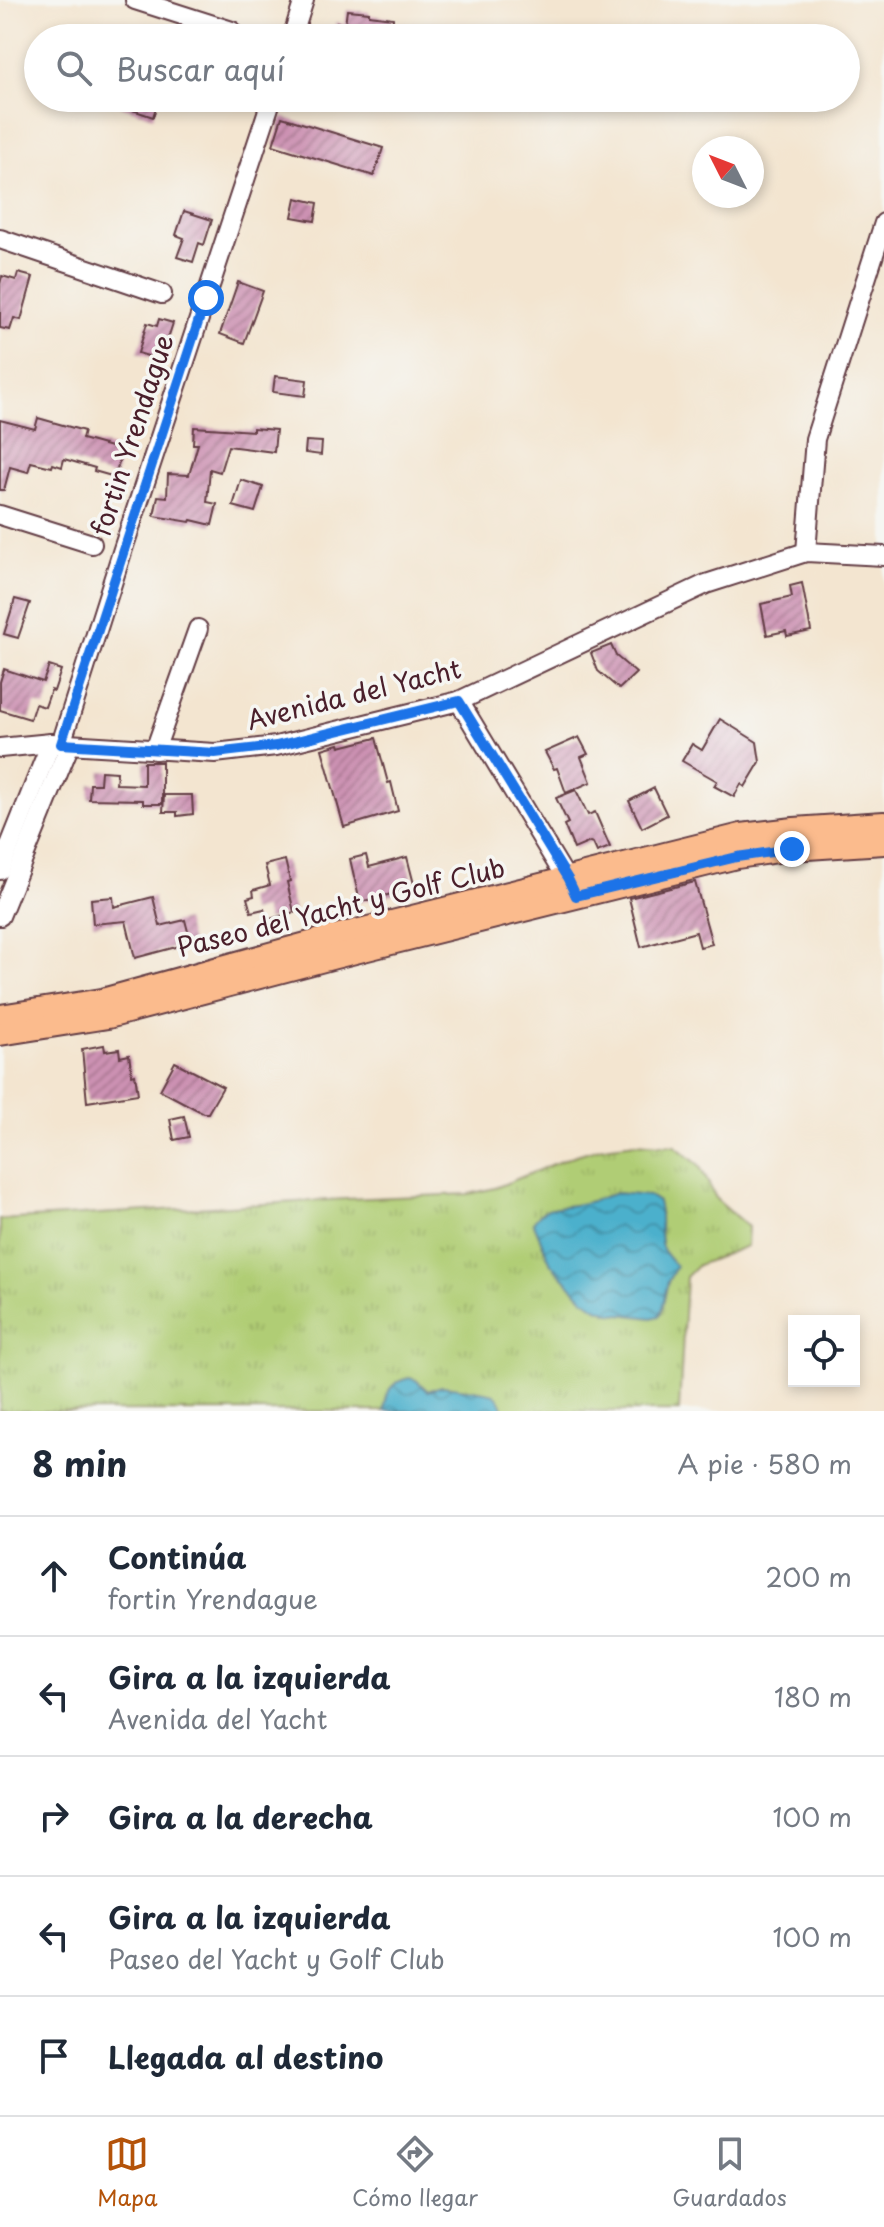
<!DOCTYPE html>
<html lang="es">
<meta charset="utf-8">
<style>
:root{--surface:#fff;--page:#f6f6f7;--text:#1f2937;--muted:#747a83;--line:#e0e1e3;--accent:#b45309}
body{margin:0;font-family:"Playpen Sans",sans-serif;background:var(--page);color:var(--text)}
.controls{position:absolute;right:24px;bottom:24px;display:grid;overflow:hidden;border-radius:0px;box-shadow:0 4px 12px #0003}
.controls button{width:72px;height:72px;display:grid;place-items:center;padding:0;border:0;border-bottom:2px solid var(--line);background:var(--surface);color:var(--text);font:40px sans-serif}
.compass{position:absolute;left:692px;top:136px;width:72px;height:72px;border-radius:50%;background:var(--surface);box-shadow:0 4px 12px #0003;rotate:312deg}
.stop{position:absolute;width:24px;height:24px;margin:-18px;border:6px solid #1a73e8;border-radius:50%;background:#fff}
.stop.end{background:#1a73e8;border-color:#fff;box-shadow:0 2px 8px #0008}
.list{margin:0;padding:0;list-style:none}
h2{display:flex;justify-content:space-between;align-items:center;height:104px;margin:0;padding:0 32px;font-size:34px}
h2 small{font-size:26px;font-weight:400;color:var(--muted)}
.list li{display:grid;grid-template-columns:52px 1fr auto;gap:24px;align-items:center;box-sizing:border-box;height:120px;padding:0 32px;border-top:2px solid var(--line)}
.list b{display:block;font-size:30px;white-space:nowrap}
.list p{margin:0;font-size:26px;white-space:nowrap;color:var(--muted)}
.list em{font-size:26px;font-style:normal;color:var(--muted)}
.icon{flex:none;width:44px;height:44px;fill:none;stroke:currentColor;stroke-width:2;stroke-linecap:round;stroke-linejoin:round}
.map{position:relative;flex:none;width:884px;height:1411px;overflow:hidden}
.search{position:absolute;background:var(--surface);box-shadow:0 4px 12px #0003;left:24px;right:24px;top:24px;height:88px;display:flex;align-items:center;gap:20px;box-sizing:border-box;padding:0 28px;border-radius:44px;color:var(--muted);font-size:30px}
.sheet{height:704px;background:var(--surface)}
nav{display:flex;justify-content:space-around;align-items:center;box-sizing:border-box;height:112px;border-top:2px solid var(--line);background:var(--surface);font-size:22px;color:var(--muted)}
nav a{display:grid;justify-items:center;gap:4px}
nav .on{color:var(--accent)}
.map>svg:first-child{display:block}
.grass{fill:url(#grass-tufts);stroke:#7d7650;stroke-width:2}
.water{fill:url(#water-waves);stroke:#4b687c;stroke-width:2}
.building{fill:url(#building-hatch)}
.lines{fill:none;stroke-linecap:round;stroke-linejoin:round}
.minor-casing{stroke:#633d44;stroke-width:22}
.major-casing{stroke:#633d44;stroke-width:26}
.minor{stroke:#fff;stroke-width:18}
.major{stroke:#fbbb8d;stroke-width:22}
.route{stroke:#1a73e8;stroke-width:10}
.labels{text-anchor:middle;stroke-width:7;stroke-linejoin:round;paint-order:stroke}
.street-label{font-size:26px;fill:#4a1f2b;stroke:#f6f6f2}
</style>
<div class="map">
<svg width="884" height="1411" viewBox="0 0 884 1411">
<defs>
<pattern id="grass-tufts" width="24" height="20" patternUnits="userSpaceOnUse" patternTransform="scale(2)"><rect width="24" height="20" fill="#b0cd74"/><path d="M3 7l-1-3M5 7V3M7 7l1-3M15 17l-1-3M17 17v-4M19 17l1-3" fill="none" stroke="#99b065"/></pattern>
<pattern id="water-waves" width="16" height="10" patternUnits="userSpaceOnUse" patternTransform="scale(2)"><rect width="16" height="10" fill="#4cb0cc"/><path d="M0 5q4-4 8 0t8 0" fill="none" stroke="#418fa6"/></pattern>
<pattern id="building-hatch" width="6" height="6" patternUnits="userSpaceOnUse" patternTransform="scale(2)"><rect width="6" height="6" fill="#cc91b2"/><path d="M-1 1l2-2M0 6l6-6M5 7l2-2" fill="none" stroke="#a87691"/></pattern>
</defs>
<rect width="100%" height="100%" fill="#f6f6f2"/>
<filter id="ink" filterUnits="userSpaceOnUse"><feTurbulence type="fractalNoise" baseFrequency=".0125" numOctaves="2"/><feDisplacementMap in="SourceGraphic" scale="16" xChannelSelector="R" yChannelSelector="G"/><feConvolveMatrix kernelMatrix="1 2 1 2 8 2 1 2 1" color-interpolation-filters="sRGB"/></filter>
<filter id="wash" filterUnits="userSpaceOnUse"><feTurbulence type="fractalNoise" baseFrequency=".006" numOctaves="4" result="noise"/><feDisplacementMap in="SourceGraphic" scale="32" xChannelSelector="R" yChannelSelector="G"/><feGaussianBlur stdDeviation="1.8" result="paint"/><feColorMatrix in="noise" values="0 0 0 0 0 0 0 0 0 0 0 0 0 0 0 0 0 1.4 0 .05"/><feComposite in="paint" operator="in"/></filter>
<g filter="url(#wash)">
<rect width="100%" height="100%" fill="#f3e5d0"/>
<path class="grass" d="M635,1143L675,1146L699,1165L717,1200L748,1227L747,1246L698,1265L686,1277L679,1411H0V1220L345,1199L469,1194L495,1188L573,1156L603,1147Z"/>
<g class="water">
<path d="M617,1193L649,1196L658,1202C663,1217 657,1235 663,1250C666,1256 671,1261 676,1266C673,1274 668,1279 667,1286C664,1297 664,1306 659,1316L652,1318L611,1313L595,1307L583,1298L551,1264L533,1222C548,1202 558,1209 579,1204C592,1202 604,1196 617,1193Z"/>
<path d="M409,1378L416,1380L428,1391C431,1390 438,1387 441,1386C447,1386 489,1392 494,1394C500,1398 502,1404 504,1411H384C387,1391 389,1383 409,1378Z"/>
</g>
<g id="blocks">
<g class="building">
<path d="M347,10L369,12V15L393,18L392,31L383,30L380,38H331L337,22L345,25Z"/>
<path d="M104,98H159L153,117L103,100Z"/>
<path d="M282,117L383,148L374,176L273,145Z"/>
<path d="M296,198L318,203L315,221L292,217Z"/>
<path d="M184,211L212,220L204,245L199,243L193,262L177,257L184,238L176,235Z"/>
<path d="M18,273L33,277L21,320L14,318L10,330L0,328V284L2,276L16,280Z"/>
<path d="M238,282L263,291L244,343L220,334Z"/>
<path d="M159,319L173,323L161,360L138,353L147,323L157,326Z"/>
<path d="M275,376L307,380L305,396L273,392Z"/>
<path d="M38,418L84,431L82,439L122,450L115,477L94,471L95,468L64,459L62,467L53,464L52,467L31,462L28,472L10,467L4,490H0V420L35,429Z"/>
<path d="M194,427L253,431V428L276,430L274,452L228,446L220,472L210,469L207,502L217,504L212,525L191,520L190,522L154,516L158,496L167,497L168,474L189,475L198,444H193Z"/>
<path d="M306,441L322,442L321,455L305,453Z"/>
<path d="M241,480L263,487L255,512L233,506Z"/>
<path d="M802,583L811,631L787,636L786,631L767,635L761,604L792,597L790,586Z"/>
<path d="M15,599L30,603L18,638L4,634Z"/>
<path d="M611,645L616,656L636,673L619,689L598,671L591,653Z"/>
<path d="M49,666L61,670L54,691L51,690L45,707L35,704L30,719L0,710V682L4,669L43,682Z"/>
<path d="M720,719L757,742L760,762L745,787L741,784L734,797L714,786L717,781L682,761L692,744L702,750Z"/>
<path d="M579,737L588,754L581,757L591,782L566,793L557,768L554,769L545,752Z"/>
<path d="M376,738L388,783L391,782L398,811L344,827L322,749L339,744L340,747Z"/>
<path d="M144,762H162V804H143V800L89,799L90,784H100L101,771L117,772L116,784L144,785Z"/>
<path d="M654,788L667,815L642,828L629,801Z"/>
<path d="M576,790L588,815L595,812L610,847L597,852L593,843L590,842L574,849L564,825L568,823L556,798Z"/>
<path d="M164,795H192L193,814L177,816V812H163Z"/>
<path d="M366,855L369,867L407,857L415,888L360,902L350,859Z"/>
<path d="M285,860L290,881L287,882L294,912L267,920L264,909L251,912L247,898L254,896L253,890L270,885L265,865Z"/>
<path d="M695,882L712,944L700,947L696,932L641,947L629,898Z"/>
<path d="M113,897L114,907L153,897L160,926L185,920L191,943L135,958L126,921L93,924L91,899Z"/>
<path d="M104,1045L105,1051L119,1049L120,1057L129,1055L132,1075L135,1074L138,1094L87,1102L82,1049Z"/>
<path d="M175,1062L223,1087L208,1113H203L160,1090Z"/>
<path d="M184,1116L189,1137L174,1140L170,1119Z"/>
</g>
</g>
</g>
<g filter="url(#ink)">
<use href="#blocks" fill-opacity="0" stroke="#633d44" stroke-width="2"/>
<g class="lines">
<g class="minor-casing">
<g id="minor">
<path d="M135,0L232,31"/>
<path d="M292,38L304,0"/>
<path d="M0,239L162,294"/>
<path d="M0,515L92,544"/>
<path d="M806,552L815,439L884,223"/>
<path d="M459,701L573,890"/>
<path d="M61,744L123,549L272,98"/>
<path d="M0,748L51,743L215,753L276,746L459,701L706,584L806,552L884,556"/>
<path d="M155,750L198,629"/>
<path d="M0,870L51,743"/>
<path d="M0,916L70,744"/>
</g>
</g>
<g class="major-casing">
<g id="major">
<path d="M0,1016L102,1000L328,938L741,835L794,829L884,823"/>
<path d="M0,1034L108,1017L335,957L737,857L792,849L884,843"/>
</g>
</g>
<use href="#minor" class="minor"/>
<use href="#major" class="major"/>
</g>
</g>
<g class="lines" filter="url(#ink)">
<path class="route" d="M206,298L61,744L215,753L276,746L459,701L568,879L576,896L737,857L792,849"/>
</g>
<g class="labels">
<g class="street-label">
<text transform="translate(133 435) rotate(-72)" y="9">fortin Yrendague</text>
<text transform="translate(354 695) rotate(-14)" y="9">Avenida del Yacht</text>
<text transform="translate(341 908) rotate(-14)" y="9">Paseo del Yacht y Golf Club</text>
</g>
</g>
</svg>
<div class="controls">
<button><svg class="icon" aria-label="locate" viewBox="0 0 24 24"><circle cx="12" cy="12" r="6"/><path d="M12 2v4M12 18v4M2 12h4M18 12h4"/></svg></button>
</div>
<svg class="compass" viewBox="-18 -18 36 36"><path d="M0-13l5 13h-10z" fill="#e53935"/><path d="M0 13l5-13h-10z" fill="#747a83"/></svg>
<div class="stop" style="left:206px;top:298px"></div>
<div class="stop end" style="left:792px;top:849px"></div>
<div class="search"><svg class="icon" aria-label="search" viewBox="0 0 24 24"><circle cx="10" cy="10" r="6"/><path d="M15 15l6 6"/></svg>Buscar aquí</div>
</div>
<section class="sheet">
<h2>8 min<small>A pie · 580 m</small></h2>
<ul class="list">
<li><svg class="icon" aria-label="ahead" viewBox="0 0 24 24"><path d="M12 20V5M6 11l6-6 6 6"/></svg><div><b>Continúa</b><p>fortin Yrendague</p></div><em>200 m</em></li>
<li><svg class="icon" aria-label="left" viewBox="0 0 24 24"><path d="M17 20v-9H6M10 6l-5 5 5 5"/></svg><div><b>Gira a la izquierda</b><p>Avenida del Yacht</p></div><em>180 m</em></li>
<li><svg class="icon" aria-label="right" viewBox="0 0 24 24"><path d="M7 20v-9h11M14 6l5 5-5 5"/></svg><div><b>Gira a la derecha</b></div><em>100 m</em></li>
<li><svg class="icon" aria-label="left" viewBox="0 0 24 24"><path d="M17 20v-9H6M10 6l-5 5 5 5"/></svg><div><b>Gira a la izquierda</b><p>Paseo del Yacht y Golf Club</p></div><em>100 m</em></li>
<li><svg class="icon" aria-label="arrive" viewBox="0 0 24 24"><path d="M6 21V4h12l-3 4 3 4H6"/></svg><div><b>Llegada al destino</b></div></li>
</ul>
</section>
<nav>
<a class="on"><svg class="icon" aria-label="map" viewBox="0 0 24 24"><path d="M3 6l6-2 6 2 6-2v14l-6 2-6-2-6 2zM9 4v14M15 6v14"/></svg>Mapa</a>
<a><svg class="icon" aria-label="directions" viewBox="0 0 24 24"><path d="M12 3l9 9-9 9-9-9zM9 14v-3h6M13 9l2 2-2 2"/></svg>Cómo llegar</a>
<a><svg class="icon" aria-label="saved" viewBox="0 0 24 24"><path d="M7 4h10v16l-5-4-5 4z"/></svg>Guardados</a>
</nav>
